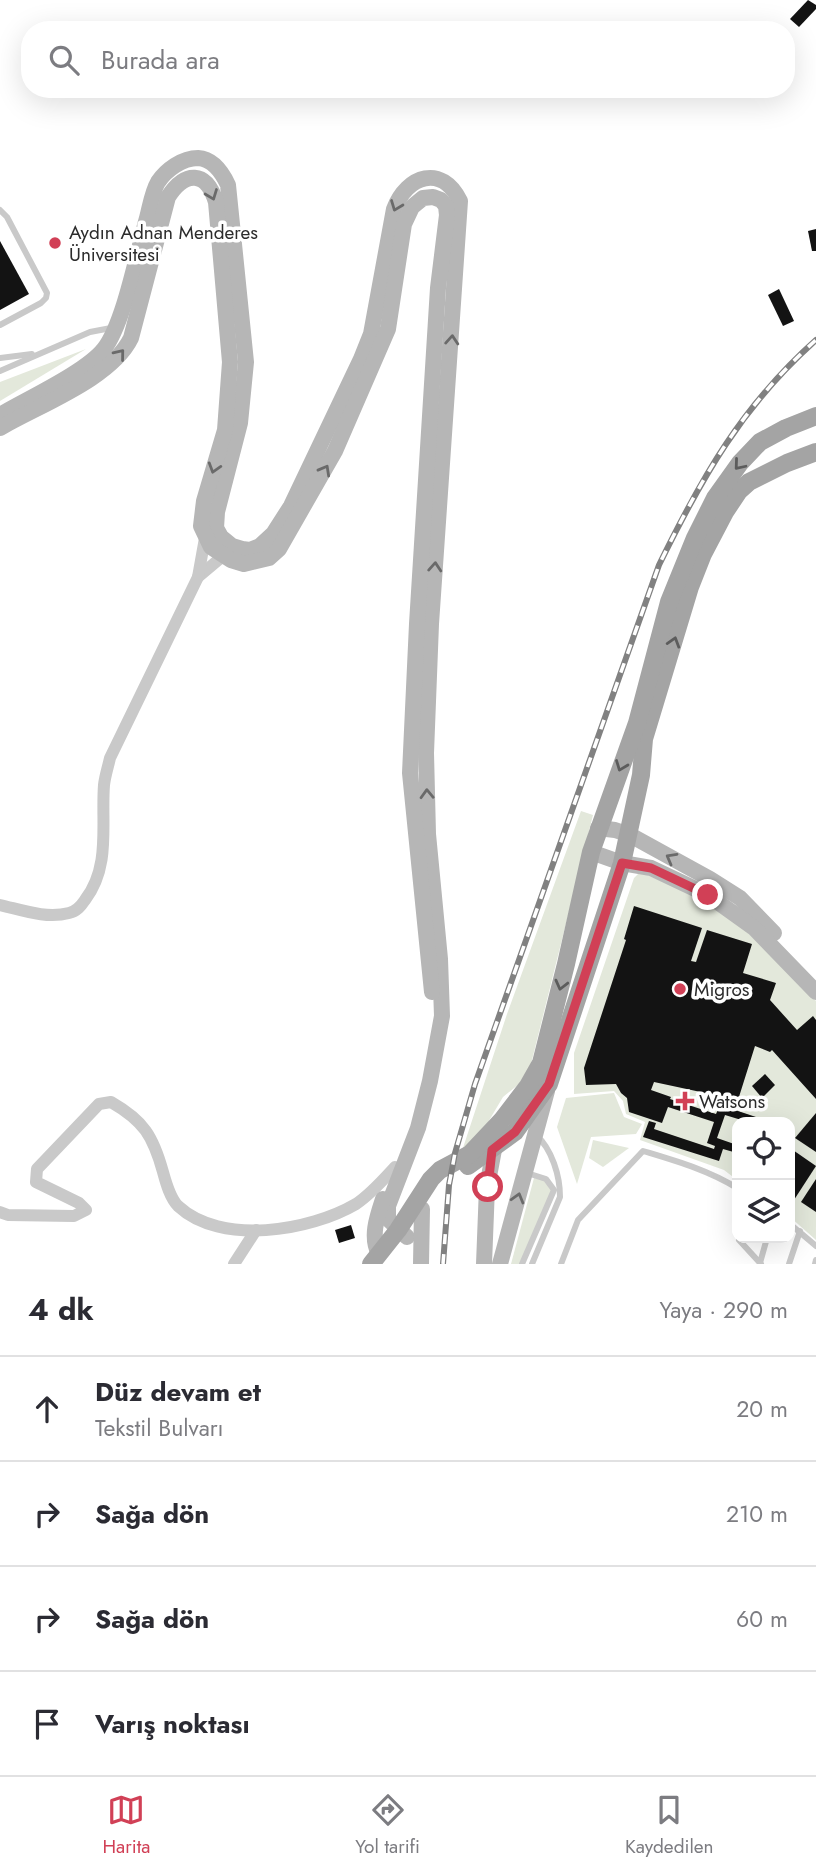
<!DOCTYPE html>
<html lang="tr">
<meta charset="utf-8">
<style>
:root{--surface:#fff;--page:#f2f2f3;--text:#2b2b33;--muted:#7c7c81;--line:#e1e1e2;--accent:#d14056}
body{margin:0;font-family:Jost,sans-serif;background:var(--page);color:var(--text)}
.controls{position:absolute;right:21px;bottom:21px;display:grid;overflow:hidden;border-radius:14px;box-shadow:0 7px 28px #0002}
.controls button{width:63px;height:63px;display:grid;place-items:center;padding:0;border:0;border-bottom:2px solid var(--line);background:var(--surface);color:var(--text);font:35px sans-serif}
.stop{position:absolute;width:21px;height:21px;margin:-16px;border:5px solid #d14056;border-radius:50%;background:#fff}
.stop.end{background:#d14056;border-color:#fff;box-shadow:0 2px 7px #0008}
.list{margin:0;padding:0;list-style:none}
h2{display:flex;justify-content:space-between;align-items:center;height:91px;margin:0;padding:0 28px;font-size:30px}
h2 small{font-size:23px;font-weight:400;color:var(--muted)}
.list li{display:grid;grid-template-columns:46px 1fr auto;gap:21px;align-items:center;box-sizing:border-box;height:105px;padding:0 28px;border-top:2px solid var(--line)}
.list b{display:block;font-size:26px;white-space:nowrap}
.list p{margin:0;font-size:23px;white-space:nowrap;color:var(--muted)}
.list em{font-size:23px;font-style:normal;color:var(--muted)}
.icon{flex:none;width:38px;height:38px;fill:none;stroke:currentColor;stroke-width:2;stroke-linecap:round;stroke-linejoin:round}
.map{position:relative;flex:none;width:816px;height:1264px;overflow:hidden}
.search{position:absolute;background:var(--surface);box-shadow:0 7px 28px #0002;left:21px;right:21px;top:21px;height:77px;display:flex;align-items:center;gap:18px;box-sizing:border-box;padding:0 24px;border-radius:28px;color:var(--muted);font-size:26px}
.sheet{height:511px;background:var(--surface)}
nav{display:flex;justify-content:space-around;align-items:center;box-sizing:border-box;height:98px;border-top:2px solid var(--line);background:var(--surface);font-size:19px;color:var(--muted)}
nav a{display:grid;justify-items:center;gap:4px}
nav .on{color:var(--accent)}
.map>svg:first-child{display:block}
.green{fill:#e3e8db}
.building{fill:#131313}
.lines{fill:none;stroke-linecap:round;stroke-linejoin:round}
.lane{stroke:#c9c9c9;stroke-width:6}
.street{stroke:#c9c9c9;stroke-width:12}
.secondary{stroke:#b6b6b6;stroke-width:16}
.primary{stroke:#a4a4a4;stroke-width:18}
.rail-casing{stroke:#818181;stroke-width:6}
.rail{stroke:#fff;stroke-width:3.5;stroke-dasharray:10;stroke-linecap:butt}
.oneway{stroke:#6a6a6a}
.oneway2{stroke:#5c5c5c}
.route{stroke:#d14056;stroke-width:9}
.poi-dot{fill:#d14056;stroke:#fff;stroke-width:2.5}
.labels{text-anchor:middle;stroke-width:7;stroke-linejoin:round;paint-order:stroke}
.poi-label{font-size:19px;fill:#2c2c2c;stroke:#fff;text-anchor:start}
</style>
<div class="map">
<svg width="816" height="1264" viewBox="0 0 816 1264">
<rect width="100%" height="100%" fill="#fff"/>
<g class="green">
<path d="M86,349L0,401V382Z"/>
<path d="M581,811L593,815L531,1064L519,1084L503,1097L484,1129L461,1154L507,1014Z"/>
<path d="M640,872L718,905L790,972L816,1001V1240L790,1217V1122H737V1180L724,1170L640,1140L645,1122L626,1114L623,1101L614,1091L574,1094V1053L634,878Z"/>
<path d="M614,1093L624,1117L642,1124L636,1134L591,1137L577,1184L557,1127L566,1098Z"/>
<path d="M593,1140L629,1148L603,1167L589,1158Z"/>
<path d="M534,1178L545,1180L553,1190L520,1264H511Z"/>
</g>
<g class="building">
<path d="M808,0L816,5V9L799,27L790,19Z"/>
<path d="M816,229V251H812L808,231Z"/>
<path d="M0,241L29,294L0,310Z"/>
<path d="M779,289L794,321L783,326L768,295Z"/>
<path d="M634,906L702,928L691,961L696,962L707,930L752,944L743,973L776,983L770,1000L797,1030L813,1016L816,1020V1099L772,1050L770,1052L755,1046L738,1100L654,1082L651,1090L671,1097L670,1099L716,1114L720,1105L759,1118L758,1122H748L725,1115L717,1138L737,1145V1153L723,1149L719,1161L643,1137L649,1121L656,1123L654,1129L714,1149L715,1146L707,1143L714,1122L668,1107L662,1123L629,1112L627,1098L621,1093L616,1084L586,1085L584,1068L626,940L624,939Z"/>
<path d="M765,1074L775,1085L762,1098L752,1086Z"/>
<path d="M816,1113V1152L795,1138Z"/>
<path d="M790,1148L816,1166L792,1203L790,1202Z"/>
<path d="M816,1179V1212L801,1202Z"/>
<path d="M351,1225L355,1238L339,1243L335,1230Z"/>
</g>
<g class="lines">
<g class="lane">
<path d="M0,210L7,217L47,293L46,298L41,303L0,325"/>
<path d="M0,358L32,354"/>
<path d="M0,371L90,332L111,328"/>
<path d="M790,1224L816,1246"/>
<path d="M739,1240L761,1264"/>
<path d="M760,1263L767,1238"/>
<path d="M522,1264L554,1190L546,1179L527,1173"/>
<path d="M532,1264L560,1197C560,1176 552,1149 536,1135"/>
<path d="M561,1264L578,1220L643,1151C676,1161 708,1170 737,1188"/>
<path d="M789,1264L800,1231"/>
<path d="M815,1264L816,1260"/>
</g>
<g class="street">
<path d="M198,577L223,556"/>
<path d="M0,905C22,910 46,919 69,913C77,911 81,906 85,900C111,866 101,824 104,785C105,776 108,767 110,758L198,577L205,538"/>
<path d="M0,1212L8,1215L74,1216L86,1210L79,1203L36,1182L37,1169L99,1104L111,1102C144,1121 153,1136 163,1172C166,1183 170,1198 178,1206C221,1246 310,1231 356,1204C371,1194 383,1180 395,1167"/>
<path d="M234,1264L256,1230"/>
</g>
<g class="secondary">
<path d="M0,415C27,399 86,372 104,349C124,323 137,253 147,218C150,207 152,192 158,182C166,170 182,158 198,158C213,159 222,172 228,185L246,362L240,423L217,512L216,528L221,537L232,546L242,549L250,550L260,546L273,534L291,506L361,359L371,334L394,209C407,175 442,164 460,201L431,624L426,753L428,834L440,959L442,1016L430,1081L418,1128L388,1206V1219L407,1237"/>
<path d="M0,428C39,405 111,379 131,338L168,197C185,171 206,170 216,202L230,362L225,430L204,501L201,526L211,547L231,560L244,564L269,558L279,549L335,451L388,329L404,224L412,207L423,198L433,197L441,200L446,206L447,215L438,288L417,624L410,773L432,992"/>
<path d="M598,828L615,830L630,835L710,879L740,898L774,933"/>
<path d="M591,852L622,863L651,868L708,895L754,928L816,992"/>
<path d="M379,1254C370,1237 377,1217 383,1199"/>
<path d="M421,1264L422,1209"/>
<path d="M484,1264L487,1187L496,1139"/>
<path d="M500,1264L547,1091"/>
</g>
<g class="primary">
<path d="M468,1166L515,1132L549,1084L622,863L641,775L644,739L690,587L703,554L725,512L739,491L749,482L787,463L816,452"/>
<path d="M371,1264L398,1230L431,1179L440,1170L470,1154L502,1120L528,1086L541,1063L566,964L591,852L637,723L669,602L695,538L715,498L740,463L760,442L786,428L816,416"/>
</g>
<g class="rail-casing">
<path id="rail" d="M443,1264L449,1185L455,1153L475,1084L659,565C702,477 742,406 816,340"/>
</g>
<use href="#rail" class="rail"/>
</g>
<defs><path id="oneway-chevron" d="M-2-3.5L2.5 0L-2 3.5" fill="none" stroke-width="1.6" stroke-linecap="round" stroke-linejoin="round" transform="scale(1.75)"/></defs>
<g class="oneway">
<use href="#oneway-chevron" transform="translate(212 195) rotate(69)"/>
<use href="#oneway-chevron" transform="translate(396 206) rotate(111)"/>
<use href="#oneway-chevron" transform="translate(452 340) rotate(-86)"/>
<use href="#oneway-chevron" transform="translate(120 354) rotate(-51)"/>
<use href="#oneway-chevron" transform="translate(214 468) rotate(107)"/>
<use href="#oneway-chevron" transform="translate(325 470) rotate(-61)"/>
<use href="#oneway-chevron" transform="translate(435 567) rotate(-86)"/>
<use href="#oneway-chevron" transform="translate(427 794) rotate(-92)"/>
<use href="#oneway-chevron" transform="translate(671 858) rotate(-151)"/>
<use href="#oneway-chevron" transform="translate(518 1198) rotate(-74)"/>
</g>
<g class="oneway2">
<use href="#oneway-chevron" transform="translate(739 465) rotate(130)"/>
<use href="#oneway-chevron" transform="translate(674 642) rotate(-73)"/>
<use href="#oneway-chevron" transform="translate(621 766) rotate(111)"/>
<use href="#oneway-chevron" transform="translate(561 985) rotate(104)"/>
</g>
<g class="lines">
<path class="route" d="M488,1187L492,1150L515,1132L549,1084L622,863L651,868L708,895"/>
</g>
<g class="poi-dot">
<circle cx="55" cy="243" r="7"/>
<circle cx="680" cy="989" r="7"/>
<path d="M681.5 1090.5h7v7h7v7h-7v7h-7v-7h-7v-7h7z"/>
</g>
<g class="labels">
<g class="poi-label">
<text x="69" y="239">Aydın Adnan Menderes<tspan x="69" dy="22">Üniversitesi</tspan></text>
<text x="694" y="996">Migros</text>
<text x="699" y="1108">Watsons</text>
</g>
</g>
</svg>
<div class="controls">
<button><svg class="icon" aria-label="locate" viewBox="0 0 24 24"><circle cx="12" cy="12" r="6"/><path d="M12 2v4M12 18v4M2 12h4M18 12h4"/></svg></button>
<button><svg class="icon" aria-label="layers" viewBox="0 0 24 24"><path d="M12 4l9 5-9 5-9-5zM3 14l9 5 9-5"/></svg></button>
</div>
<div class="stop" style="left:488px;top:1187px"></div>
<div class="stop end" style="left:708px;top:895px"></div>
<div class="search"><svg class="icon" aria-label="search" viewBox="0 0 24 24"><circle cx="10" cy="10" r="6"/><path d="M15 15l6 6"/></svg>Burada ara</div>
</div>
<section class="sheet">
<h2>4 dk<small>Yaya · 290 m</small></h2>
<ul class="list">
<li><svg class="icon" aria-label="ahead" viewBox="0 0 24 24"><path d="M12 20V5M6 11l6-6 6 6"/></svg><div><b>Düz devam et</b><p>Tekstil Bulvarı</p></div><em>20 m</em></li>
<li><svg class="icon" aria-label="right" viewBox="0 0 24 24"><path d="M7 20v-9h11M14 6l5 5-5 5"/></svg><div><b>Sağa dön</b></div><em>210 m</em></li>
<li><svg class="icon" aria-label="right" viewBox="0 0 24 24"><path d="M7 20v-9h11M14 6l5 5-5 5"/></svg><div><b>Sağa dön</b></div><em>60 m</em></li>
<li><svg class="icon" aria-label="arrive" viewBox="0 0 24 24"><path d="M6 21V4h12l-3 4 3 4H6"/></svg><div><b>Varış noktası</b></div></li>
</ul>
</section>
<nav>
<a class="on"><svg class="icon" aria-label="map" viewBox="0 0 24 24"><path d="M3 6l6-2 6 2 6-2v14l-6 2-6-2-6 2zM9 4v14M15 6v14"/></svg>Harita</a>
<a><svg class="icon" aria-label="directions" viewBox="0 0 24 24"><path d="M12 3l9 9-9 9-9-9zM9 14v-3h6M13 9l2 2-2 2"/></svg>Yol tarifi</a>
<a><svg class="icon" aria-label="saved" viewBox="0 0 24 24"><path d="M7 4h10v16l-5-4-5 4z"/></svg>Kaydedilen</a>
</nav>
